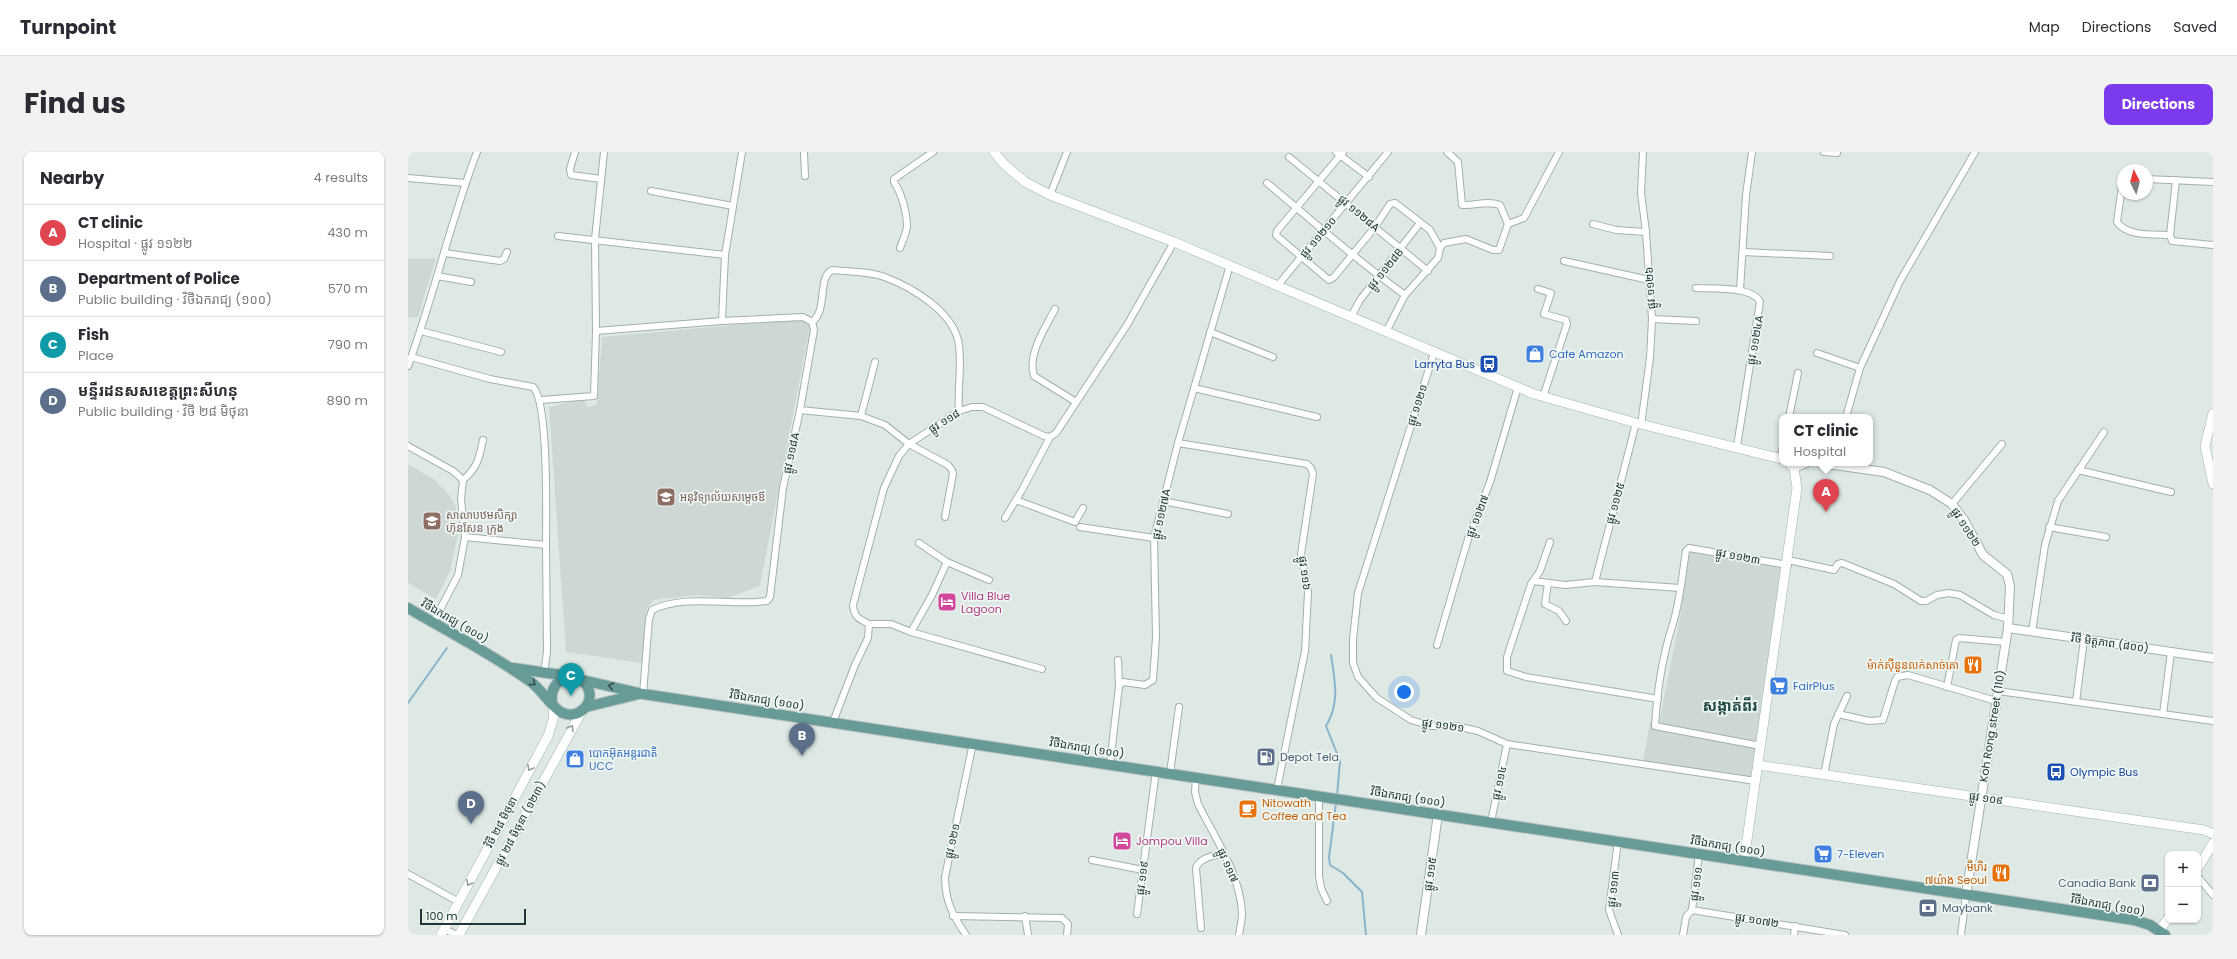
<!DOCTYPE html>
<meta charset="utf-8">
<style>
:root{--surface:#fff;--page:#f2f2f3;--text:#2b2b33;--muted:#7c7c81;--line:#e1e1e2;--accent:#7c3aed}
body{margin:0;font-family:Poppins,"Noto Sans Khmer",sans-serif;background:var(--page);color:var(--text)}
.controls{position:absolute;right:12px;bottom:12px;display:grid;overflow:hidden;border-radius:8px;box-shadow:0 1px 3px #0004}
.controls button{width:36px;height:36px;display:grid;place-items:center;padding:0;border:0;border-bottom:1px solid var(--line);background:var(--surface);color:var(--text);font:20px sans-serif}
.compass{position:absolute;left:1709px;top:12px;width:36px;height:36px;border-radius:50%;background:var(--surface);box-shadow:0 1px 3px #0004;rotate:354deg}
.scale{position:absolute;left:12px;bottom:10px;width:106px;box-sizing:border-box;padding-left:4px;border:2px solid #213735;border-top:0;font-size:11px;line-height:14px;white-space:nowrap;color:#213735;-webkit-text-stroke:3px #eef6f3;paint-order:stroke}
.you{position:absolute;left:996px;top:540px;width:14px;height:14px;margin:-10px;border:3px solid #fff;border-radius:50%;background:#1a73e8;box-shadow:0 0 0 6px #1a73e833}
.badge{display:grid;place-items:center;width:26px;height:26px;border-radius:50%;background:var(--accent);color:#fff;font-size:13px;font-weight:700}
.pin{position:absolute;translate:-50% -33px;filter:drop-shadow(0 1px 2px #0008)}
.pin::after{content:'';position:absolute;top:21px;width:14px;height:12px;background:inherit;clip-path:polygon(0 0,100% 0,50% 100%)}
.popup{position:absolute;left:1371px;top:262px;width:94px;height:52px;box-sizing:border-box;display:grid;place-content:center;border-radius:8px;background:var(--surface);filter:drop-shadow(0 1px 3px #0005);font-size:13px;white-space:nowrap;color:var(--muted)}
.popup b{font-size:15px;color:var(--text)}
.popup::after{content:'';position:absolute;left:50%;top:100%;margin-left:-8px;border:8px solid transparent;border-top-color:var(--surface)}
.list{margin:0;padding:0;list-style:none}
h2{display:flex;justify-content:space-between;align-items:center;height:52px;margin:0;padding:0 16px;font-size:17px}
h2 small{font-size:13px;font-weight:400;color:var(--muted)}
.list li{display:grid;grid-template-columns:26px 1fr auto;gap:12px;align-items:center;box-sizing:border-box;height:56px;padding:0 16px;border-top:1px solid var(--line)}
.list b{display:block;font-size:15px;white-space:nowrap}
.list p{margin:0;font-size:13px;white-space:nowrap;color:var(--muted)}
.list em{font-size:13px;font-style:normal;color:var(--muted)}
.map{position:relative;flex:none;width:1805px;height:783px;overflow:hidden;border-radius:8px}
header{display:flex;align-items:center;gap:24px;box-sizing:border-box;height:56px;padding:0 20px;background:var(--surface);border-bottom:1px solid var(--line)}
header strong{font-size:19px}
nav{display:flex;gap:22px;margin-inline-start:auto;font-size:14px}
.intro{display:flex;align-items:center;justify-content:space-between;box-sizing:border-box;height:96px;padding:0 24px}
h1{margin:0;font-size:28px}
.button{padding:10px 18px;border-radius:8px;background:var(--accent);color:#fff;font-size:14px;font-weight:700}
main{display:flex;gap:24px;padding:0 24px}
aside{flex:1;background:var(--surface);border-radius:8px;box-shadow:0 1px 3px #0004}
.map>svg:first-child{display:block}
.built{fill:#cdd8d5}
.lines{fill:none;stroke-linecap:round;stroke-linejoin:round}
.stream{stroke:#89b4cb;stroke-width:2}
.minor-casing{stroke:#a2b0ad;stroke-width:8}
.tertiary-casing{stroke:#a2b0ad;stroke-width:10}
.secondary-casing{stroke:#9fb4b0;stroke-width:10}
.primary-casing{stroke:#bcc3c2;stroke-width:12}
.minor{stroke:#fff;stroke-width:6}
.tertiary{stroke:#fff;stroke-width:8}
.secondary{stroke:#fff;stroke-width:9}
.primary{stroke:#669b98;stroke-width:10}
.oneway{stroke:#32504e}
.oneway2{stroke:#909b9a}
.labels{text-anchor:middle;stroke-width:3.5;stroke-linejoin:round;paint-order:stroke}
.street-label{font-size:11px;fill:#213735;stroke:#eef6f3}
.shop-label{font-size:11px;fill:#366cbe;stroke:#eef6f3;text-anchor:start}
.transit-label{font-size:11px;fill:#164399;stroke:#eef6f3;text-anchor:end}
.education-label{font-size:11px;fill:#785e54;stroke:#eef6f3;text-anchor:start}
.hotel-label{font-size:11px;fill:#b23c85;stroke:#eef6f3;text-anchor:start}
.food-label{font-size:11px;fill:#c56008;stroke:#eef6f3;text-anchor:end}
.service-label{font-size:11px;fill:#4e5e75;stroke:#eef6f3;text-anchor:start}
.district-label{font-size:15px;font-weight:bold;fill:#1f4745;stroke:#eef6f3}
</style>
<header>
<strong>Turnpoint</strong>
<nav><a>Map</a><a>Directions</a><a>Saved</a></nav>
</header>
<div class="intro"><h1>Find us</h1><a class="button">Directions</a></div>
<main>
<aside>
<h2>Nearby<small>4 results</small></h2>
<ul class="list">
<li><span class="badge" style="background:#e0444e">A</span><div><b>CT clinic</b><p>Hospital · ផ្លូវ ១១២២</p></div><em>430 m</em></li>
<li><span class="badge" style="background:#5c6f8a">B</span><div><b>Department of Police</b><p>Public building · វិថីឯករាជ្យ (១០០)</p></div><em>570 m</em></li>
<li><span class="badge" style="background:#0f9aa8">C</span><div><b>Fish</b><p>Place</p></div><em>790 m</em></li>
<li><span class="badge" style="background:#5c6f8a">D</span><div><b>មន្ទីរដនសសខេត្តព្រះសីហនុ</b><p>Public building · វិថី ២៨ មិថុនា</p></div><em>890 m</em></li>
</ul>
</aside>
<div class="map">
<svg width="1805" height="783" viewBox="0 0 1805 783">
<rect width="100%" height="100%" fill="#dee9e6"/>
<g class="built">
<path d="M28,106L10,165H0V107Z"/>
<path d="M393,167L402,174L352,434L320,446L290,443L246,448L239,456L234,511L158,500L141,255L176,247L179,255L189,253L194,185Z"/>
<path d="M0,312L27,328L40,342L48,355L50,383L42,419L28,447L0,431Z"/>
<path d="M1284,399L1375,415L1344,630L1235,611L1242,570L1251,571L1272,466L1281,403Z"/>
</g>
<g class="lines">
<g class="stream">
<path d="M923,503C927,529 932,551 918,574L932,609L929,644"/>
<path d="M0,551L39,496"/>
<path d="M928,651L921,705L922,713L935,721L954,740L958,783"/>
</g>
<g class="minor-casing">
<g id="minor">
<path d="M167,0L162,17L163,23L193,27"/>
<path d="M396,0L397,24"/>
<path d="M928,0L961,25"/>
<path d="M935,0L869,79L868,83L870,85L921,128L926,125L967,75L982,52L987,51L1022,78L1032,96"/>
<path d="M1039,0L1050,10L1054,53C1068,54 1078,48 1092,53L1100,72"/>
<path d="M1416,0L1429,1"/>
<path d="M881,5L1020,119"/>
<path d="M0,26L57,31"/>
<path d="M1715,27L1709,70C1719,85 1746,82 1762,83"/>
<path d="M1739,27L1805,30"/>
<path d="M1768,28L1762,83L1764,89L1805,93"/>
<path d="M859,31C905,69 949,109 997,143"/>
<path d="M243,39L325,54"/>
<path d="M642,43L659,0"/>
<path d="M1185,72L1208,78L1238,80"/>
<path d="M150,84L317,103"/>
<path d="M492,96C494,90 498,82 499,75C499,61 494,42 486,30V27L525,0"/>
<path d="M1335,100L1422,104"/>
<path d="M37,101L92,109L96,107L99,100"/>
<path d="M1156,109L1241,128"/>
<path d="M29,124L63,130"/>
<path d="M870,133L980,0"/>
<path d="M1288,136C1304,137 1345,134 1352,150L1329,294"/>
<path d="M1130,137L1143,141L1136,162L1158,168L1159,172L1135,245"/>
<path d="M1332,138L1338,43L1344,0"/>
<path d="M647,157C637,176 619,203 626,224L668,250"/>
<path d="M943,165L952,148L1012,71"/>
<path d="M1244,167L1288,169"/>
<path d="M314,169L317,103L334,0"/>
<path d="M404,170C420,159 409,126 424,118C441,120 463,119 479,126C505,136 543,159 550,188C555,211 549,235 551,259"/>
<path d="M13,179L93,200"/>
<path d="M188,179L314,169L395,165L404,170L406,178L392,258L375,336L362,445L359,449L348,450C315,452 275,443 244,458L241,467L235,542"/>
<path d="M802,180L865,205"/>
<path d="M978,180L997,143L1030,106L1032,96L1036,91L1058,87L1085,98H1091L1100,72L1116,66L1151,0"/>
<path d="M1026,201L950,441L945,487V511L950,525L969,546L1003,568L1023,574H1048L1070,579L1099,592L1348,629"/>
<path d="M1409,201L1452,216"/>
<path d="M3,205L82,227L125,235C141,250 138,366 138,393L57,385"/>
<path d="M0,214C26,144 42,70 69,0"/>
<path d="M786,236L909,265"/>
<path d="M132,250L133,248L186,244L188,179L187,87L196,0"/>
<path d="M392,258L453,264L477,273L501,292L540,313L544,318L545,322L537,365"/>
<path d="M453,264L467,210"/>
<path d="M1381,265L1390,221"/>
<path d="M1438,265L1452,216L1492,129L1567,0"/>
<path d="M1233,273L1242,206L1244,167L1238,80L1233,41L1235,0"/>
<path d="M770,291L899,312L903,316L905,322L893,402L900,440L897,499L869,637"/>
<path d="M0,294L45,319L55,328L53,347L57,385L50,423L25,471"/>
<path d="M1373,306L1374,299"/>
<path d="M1670,318L1763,340"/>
<path d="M55,328C70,315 71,306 75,288"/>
<path d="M608,348L667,370L675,356"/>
<path d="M755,349L820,362"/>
<path d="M1544,352L1594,292"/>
<path d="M597,366L614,338L642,285"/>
<path d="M672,375L746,386"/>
<path d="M1641,375L1698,385"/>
<path d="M1142,390L1132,419L1123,432L1099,505V519L1118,525L1250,547"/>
<path d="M511,391L539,410L581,428"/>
<path d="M1380,408L1426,418L1430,412L1434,411L1486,432L1513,449H1518L1529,443L1541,441L1552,443L1586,463L1601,467"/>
<path d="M1125,429L1157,433L1187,430L1272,436"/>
<path d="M1187,430L1228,271"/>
<path d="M1140,431L1137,452L1151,459L1158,469"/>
<path d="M461,472H483L503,480L634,517"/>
<path d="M503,480L524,443L539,410"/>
<path d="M1624,480L1637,393L1650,349L1696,280"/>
<path d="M1029,493L1060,387L1082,330L1110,235"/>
<path d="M710,508L711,534"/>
<path d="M136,521L139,500L138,393"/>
<path d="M1539,535L1548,488L1551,486L1597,490"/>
<path d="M1590,539L1805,569"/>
<path d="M1668,550L1676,487"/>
<path d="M1430,562L1461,569L1475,568L1487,529L1489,525L1500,523L1507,525L1588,549"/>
<path d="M1755,562L1763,500"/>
<path d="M425,570L447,513L460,486L461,472C451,467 446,465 445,453L476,336L491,304L501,292L551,259L564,255H575L636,284L642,285L648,281L719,173L766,90"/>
<path d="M1353,594L1247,574C1249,541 1254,506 1264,475C1272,451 1274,424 1278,399L1281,396L1380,413"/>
<path d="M702,612L711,534L715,530L737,533L745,528L748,485L746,386L770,291L822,113"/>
<path d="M762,621L771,555"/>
<path d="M1416,623L1426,572L1439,544"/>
<path d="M788,625L787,640L790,652C807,686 832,722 834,761C834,768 832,776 831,783"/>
<path d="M911,643V724L913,736L919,749"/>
<path d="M1083,670L1099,592"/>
<path d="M1210,689L1201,758L1210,783"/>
<path d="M684,708L735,718"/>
<path d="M0,722L51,750"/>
<path d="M1790,725L1805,743"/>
<path d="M1284,758L1437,783"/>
<path d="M729,762L748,619"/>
<path d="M545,764L654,766L660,772L659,783"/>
<path d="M617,764L620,783"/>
<path d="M793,776L788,716C791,706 805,704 815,701"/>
<path d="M36,777L49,783"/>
<path d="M558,783C545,764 537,749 537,725L565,591"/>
<path d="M1275,783L1278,765L1284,758L1291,702"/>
<path d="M1386,783L1387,774"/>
<path d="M1553,783L1558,743"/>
</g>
</g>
<g class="tertiary-casing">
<g id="tertiary">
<path d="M1412,311L1476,320L1522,338L1544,352L1556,368L1575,403L1599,422L1602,434L1600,476L1558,743"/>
<path d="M1386,316L1398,311"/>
<path d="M1600,476L1805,506"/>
<path d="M1013,783L1030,662"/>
</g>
</g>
<g class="secondary-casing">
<g id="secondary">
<path d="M586,0L596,12L617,30L642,43L766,90L1126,242L1228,271L1374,307"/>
<path d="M1805,261L1797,294L1805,332"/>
<path d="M1350,613L1796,678L1805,682"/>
<path d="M1336,709L1389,336L1386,316L1381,311"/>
<path d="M1790,716L1805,691"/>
<path d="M1752,778L1760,766"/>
<path d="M33,783L140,584L145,568L146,554"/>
<path d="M51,783L174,559"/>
</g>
</g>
<g class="primary-casing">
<g id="primary">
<path d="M0,456C41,480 84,502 123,530C133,537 146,558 155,561C169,567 185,554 181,539C174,515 140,524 144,550"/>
<path d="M105,516L160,524"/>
<path d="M170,527L235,542L1726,768L1742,773L1757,783"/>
<path d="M178,555L231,542"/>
</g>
</g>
<use href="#minor" class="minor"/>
<use href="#tertiary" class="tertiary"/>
<use href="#secondary" class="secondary"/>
<use href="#primary" class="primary"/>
</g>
<defs><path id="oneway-chevron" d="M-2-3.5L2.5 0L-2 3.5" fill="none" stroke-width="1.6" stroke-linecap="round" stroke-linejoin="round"/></defs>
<g class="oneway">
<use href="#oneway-chevron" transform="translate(125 531) rotate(36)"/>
<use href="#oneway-chevron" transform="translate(203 534) rotate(-167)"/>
</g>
<g class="oneway2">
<use href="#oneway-chevron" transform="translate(163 576) rotate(-59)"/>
<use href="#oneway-chevron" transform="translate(122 616) rotate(118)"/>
<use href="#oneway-chevron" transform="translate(61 731) rotate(118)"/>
</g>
<defs>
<g id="shop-square" transform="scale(1)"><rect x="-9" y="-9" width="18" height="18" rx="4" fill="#3f7fe0" stroke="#eef6f3"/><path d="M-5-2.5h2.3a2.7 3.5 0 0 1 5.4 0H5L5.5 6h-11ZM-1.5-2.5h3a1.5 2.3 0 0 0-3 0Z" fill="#fff"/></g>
<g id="bus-square" transform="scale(1)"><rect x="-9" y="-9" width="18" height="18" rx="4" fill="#1a4fb4" stroke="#eef6f3"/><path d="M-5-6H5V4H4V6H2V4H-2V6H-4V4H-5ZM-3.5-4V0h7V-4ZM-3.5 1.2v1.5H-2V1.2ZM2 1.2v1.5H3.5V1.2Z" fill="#fff"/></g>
<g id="school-square" transform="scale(1)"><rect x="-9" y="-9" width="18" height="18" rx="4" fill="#8d6e63" stroke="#eef6f3"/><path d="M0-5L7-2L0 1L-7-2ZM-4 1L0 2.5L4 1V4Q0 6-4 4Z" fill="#fff"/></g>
<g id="hotel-square" transform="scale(1)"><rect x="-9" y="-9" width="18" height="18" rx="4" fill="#d1479c" stroke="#eef6f3"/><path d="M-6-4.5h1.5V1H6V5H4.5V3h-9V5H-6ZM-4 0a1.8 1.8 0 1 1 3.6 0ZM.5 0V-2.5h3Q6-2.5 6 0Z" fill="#fff"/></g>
<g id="restaurant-square" transform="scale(1)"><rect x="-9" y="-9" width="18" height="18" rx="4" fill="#e8710a" stroke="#eef6f3"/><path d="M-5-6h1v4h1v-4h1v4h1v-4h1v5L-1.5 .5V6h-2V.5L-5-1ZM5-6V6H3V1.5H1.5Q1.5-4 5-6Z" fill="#fff"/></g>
<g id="supermarket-square" transform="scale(1)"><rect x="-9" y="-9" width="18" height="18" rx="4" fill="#3f7fe0" stroke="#eef6f3"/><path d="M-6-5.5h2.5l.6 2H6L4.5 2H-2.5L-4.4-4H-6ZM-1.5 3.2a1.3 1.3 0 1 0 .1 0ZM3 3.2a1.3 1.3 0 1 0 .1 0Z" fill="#fff"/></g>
<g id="fuel-square" transform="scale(1)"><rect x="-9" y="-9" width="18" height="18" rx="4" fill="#5c6f8a" stroke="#eef6f3"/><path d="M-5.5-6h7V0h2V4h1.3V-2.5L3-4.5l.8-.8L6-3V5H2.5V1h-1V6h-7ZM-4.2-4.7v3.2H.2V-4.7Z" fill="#fff"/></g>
<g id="cafe-square" transform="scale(1)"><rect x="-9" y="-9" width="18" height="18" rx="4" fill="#e8710a" stroke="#eef6f3"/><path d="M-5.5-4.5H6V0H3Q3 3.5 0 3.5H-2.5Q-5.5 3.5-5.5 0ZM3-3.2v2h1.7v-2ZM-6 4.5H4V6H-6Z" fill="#fff"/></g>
<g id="bank-square" transform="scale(1)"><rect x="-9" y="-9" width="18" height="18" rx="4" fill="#5c6f8a" stroke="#eef6f3"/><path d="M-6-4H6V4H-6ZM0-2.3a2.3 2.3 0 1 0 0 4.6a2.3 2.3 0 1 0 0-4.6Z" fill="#fff"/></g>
</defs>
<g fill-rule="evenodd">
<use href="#shop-square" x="1127" y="202"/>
<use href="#bus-square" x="1081" y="212"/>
<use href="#school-square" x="258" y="345"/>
<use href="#school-square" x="24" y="369"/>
<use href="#hotel-square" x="539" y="450"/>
<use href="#restaurant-square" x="1565" y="513"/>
<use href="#supermarket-square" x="1371" y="534"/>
<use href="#fuel-square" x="858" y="605"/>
<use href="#shop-square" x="167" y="607"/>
<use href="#bus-square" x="1648" y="620"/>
<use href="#cafe-square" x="840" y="657"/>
<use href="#hotel-square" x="714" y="689"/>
<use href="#supermarket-square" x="1415" y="702"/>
<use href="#restaurant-square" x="1593" y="721"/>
<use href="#bank-square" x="1742" y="731"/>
<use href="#bank-square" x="1520" y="756"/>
</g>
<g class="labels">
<g class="street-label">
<text transform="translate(951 61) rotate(40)" y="4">ផ្លូវ ១១២៨A</text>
<text transform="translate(910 85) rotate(-50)" y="4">ផ្លូវ ១១២១០</text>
<text transform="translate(977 117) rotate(-51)" y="4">ផ្លូវ ១១២៨B</text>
<text transform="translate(1242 136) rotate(-94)" y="4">ផ្លូវ ១១២៦</text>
<text transform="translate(1347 188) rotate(-80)" y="4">ផ្លូវ ១១២៤A</text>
<text transform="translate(1009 253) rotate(-72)" y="4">ផ្លូវ ១១២១</text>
<text transform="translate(536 269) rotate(-32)" y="4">ផ្លូវ ១១៨</text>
<text transform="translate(383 301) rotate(-78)" y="4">ផ្លូវ ១១៨A</text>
<text transform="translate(1207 351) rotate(-74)" y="4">ផ្លូវ ១១២៥</text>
<text transform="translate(753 362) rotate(-78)" y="4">ផ្លូវ ១១២៧A</text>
<text transform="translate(1069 364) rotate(-69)" y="4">ផ្លូវ ១១២៧</text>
<text transform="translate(1558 375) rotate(57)" y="4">ផ្លូវ ១១២២</text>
<text transform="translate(1330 404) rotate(11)" y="4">ផ្លូវ ១១២៣</text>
<text transform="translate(897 421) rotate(82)" y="4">ផ្លូវ ១១៦</text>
<text transform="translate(47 469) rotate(30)" y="4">វិថីឯករាជ្យ (១០០)</text>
<text transform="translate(1702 491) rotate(8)" y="4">វិថី មិត្តភាព (៨០០)</text>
<text transform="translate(359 548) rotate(9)" y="4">វិថីឯករាជ្យ (១០០)</text>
<text transform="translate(1035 573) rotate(8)" y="4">ផ្លូវ ១១២១</text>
<text transform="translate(1584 574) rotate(-81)" y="4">Koh Rong street (110)</text>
<text transform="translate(679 596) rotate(9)" y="4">វិថីឯករាជ្យ (១០០)</text>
<text transform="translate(1091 631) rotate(-78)" y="4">ផ្លូវ ១១៤</text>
<text transform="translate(1000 645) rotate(9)" y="4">វិថីឯករាជ្យ (១០០)</text>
<text transform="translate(1578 646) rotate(8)" y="4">ផ្លូវ ១០៩</text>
<text transform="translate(93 670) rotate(-62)" y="4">វិថី ២៨ មិថុនា</text>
<text transform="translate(112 671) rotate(-62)" y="4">ផ្លូវ ២៨ មិថុនា (១២៣)</text>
<text transform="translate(544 689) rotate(-78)" y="4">ផ្លូវ ១២១</text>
<text transform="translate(1320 694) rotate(9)" y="4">វិថីឯករាជ្យ (១០០)</text>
<text transform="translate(820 713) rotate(66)" y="4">ផ្លូវ ១១៧</text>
<text transform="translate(1022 722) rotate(-82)" y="4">ផ្លូវ ១១៥</text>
<text transform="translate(734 726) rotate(-83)" y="4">ផ្លូវ ១១៩</text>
<text transform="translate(1288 732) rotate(-83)" y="4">ផ្លូវ ១១១</text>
<text transform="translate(1205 737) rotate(-84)" y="4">ផ្លូវ ១១៣</text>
<text transform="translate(1700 753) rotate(10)" y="4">វិថីឯករាជ្យ (១០០)</text>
<text transform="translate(1349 768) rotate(9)" y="4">ផ្លូវ ១០៧២</text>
</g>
<g class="shop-label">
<text x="1141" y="206">Cafe Amazon</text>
<text x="1385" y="538">FairPlus</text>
<text x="181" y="605">បោកអ៊ុតអន្តរជាតិ<tspan x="181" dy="13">UCC</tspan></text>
<text x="1429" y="706">7-Eleven</text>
</g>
<g class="transit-label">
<text x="1067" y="216">Larryta Bus</text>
<text x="1662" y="624" text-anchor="start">Olympic Bus</text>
</g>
<g class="education-label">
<text x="272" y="349">អនុវិទ្យាល័យសម្តេចឪ</text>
<text x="38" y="367">សាលាបឋមសិក្សា<tspan x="38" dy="13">ហ៊ុនសែន ក្រុង</tspan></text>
</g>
<g class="hotel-label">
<text x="553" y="448">Villa Blue<tspan x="553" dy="13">Lagoon</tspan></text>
<text x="728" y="693">Jompou Villa</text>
</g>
<g class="food-label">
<text x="1551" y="517">ម៉ាក់សុីនួនលក់សាច់គោ</text>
<text x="854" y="655" text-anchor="start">Nitowath<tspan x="854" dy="13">Coffee and Tea</tspan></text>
<text x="1579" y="719">មីហិរ<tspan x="1579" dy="13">៧យ៉ាង Seoul</tspan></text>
</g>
<g class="service-label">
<text x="872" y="609">Depot Tela</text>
<text x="1728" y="735" text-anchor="end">Canadia Bank</text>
<text x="1534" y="760">Maybank</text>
</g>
<g class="district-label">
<text x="1322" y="559">សង្កាត់ពីរ</text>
</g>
</g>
</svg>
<div class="controls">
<button>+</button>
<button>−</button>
</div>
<svg class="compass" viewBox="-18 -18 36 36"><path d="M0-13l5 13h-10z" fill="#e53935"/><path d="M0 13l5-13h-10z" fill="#7c7c81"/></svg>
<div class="scale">100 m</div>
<div class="you"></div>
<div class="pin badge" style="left:1418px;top:360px;background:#e0444e">A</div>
<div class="popup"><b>CT clinic</b>Hospital</div>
<div class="pin badge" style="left:394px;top:604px;background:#5c6f8a">B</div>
<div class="pin badge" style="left:163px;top:544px;background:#0f9aa8">C</div>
<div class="pin badge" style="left:63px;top:672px;background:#5c6f8a">D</div>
</div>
</main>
